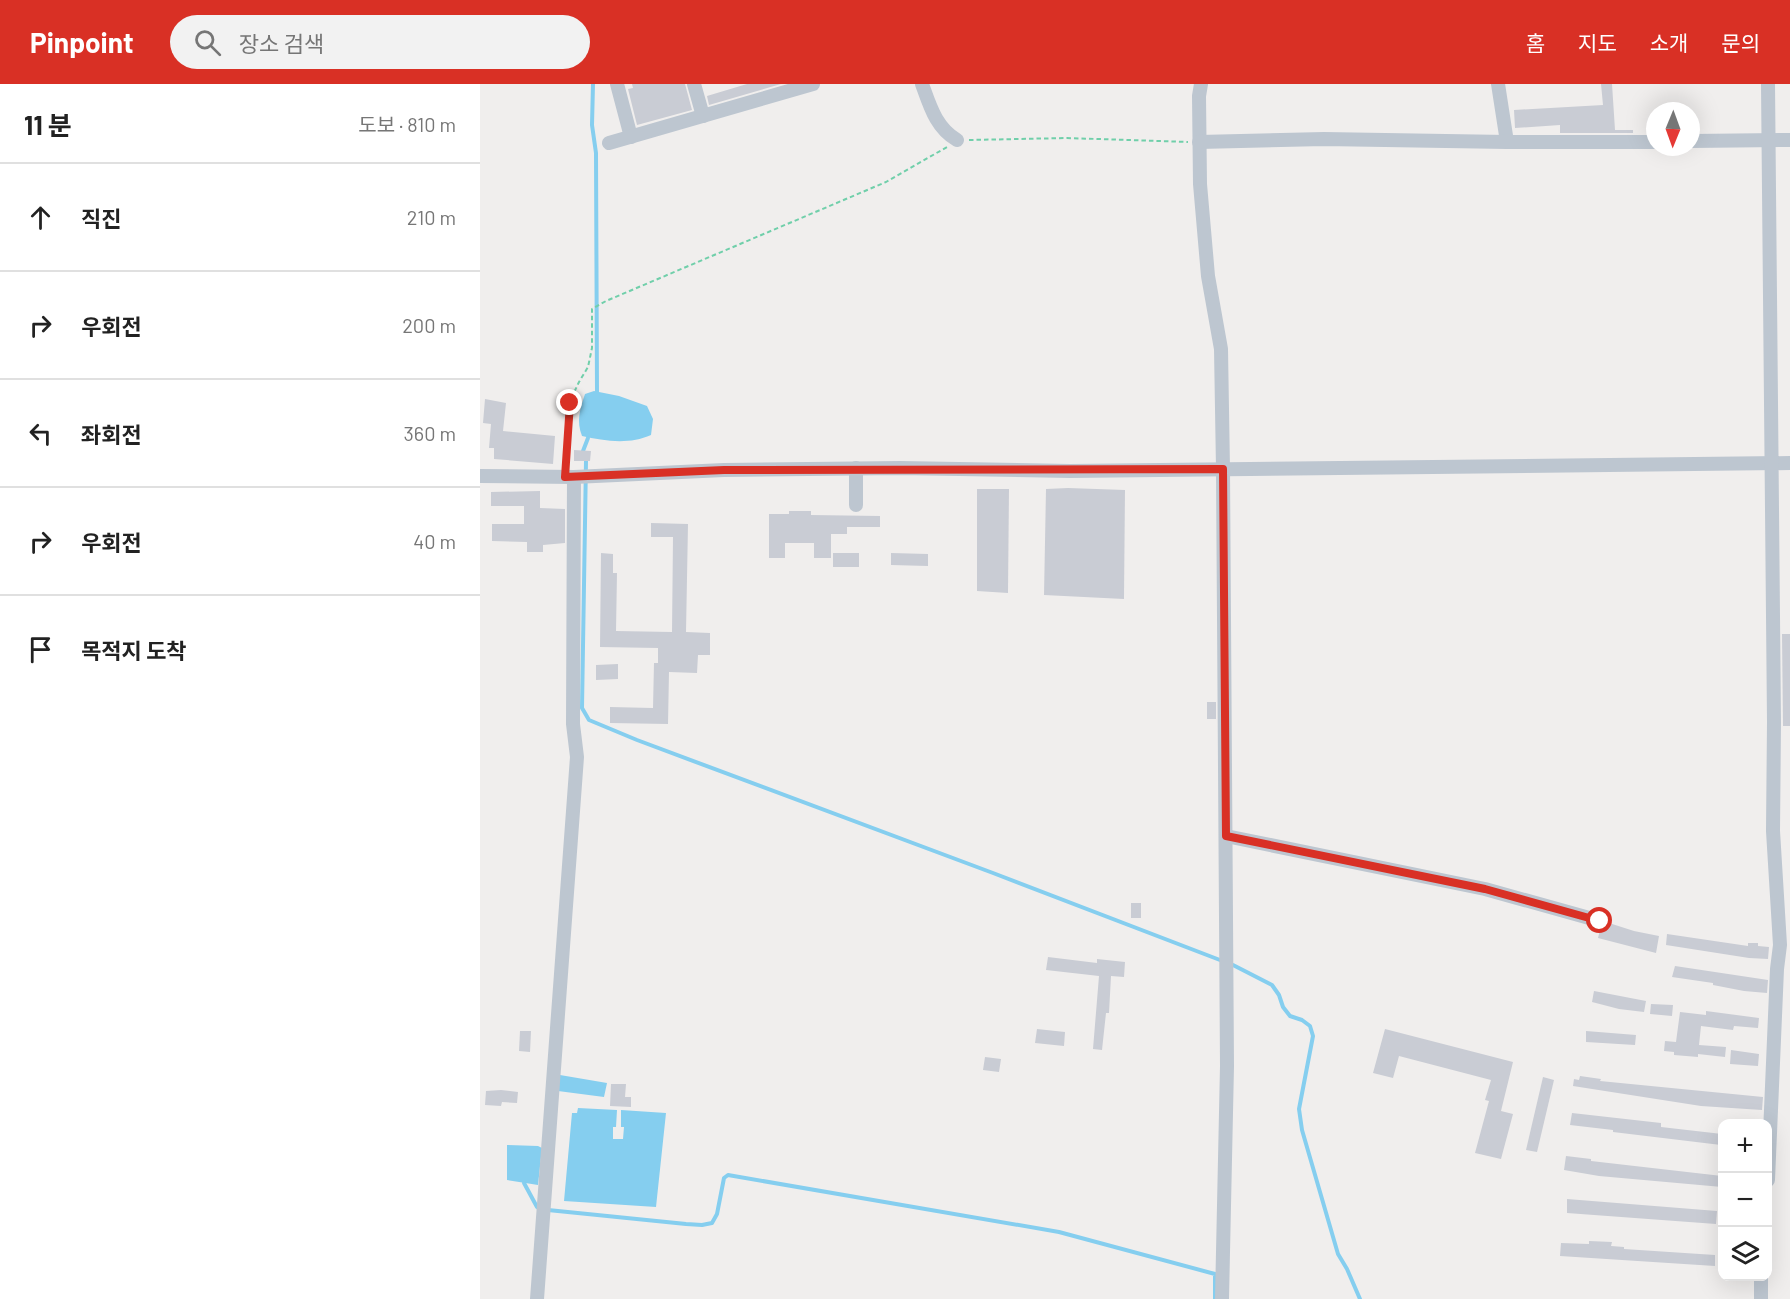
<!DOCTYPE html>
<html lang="ko">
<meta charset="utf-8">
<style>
:root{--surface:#fff;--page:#f2f2f2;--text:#222;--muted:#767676;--line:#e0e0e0;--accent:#d93025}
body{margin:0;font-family:Barlow,"Noto Sans KR",sans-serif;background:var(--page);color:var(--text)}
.controls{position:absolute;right:18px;bottom:18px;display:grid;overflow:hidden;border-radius:12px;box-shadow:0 6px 24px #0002}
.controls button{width:54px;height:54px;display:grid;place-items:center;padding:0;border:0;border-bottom:2px solid var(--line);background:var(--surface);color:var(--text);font:30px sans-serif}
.compass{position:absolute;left:1166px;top:18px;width:54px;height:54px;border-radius:50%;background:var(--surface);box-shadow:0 6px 24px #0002;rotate:181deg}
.stop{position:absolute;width:18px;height:18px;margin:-14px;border:4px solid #d93025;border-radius:50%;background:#fff}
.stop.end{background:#d93025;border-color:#fff;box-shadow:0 2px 6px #0008}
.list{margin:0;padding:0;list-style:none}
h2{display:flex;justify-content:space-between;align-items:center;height:78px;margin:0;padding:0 24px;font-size:26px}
h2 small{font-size:20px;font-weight:400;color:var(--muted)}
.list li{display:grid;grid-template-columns:39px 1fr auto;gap:18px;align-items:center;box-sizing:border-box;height:108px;padding:0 24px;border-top:2px solid var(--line)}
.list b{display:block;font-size:22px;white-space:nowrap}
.list em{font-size:20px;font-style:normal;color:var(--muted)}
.icon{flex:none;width:33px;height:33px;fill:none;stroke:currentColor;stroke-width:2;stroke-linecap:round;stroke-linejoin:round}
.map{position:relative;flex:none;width:1310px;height:1215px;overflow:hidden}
header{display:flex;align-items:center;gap:36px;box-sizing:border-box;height:84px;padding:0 30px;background:var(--accent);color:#fff}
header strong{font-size:28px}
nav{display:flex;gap:33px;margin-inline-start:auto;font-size:21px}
.search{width:420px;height:54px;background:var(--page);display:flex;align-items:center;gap:15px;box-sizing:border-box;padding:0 21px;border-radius:33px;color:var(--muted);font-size:22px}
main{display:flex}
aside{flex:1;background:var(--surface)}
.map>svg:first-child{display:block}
.water{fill:#85ceef}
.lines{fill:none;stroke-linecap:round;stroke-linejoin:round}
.stream{stroke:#85ceef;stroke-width:4}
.building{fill:#c9ccd4}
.path{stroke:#70cfaa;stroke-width:2;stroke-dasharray:4.5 3;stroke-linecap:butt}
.minor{stroke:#bdc6d0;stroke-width:14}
.route{stroke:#d93025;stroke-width:8}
</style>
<header>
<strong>Pinpoint</strong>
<div class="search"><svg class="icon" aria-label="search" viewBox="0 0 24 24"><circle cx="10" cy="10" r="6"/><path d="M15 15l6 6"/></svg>장소 검색</div>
<nav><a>홈</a><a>지도</a><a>소개</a><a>문의</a></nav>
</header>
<main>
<aside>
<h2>11 분<small>도보 · 810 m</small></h2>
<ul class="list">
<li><svg class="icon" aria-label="ahead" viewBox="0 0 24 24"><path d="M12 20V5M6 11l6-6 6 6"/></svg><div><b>직진</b></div><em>210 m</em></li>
<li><svg class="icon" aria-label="right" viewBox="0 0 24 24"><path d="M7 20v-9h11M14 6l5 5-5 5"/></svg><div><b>우회전</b></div><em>200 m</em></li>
<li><svg class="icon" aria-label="left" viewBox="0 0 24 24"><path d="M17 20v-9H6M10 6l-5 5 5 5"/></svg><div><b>좌회전</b></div><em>360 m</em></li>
<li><svg class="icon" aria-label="right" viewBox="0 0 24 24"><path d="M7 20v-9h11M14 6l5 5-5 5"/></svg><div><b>우회전</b></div><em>40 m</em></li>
<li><svg class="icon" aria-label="arrive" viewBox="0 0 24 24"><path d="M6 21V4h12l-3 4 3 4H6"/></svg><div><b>목적지 도착</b></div></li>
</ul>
</aside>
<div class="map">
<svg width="1310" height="1215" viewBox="0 0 1310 1215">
<rect width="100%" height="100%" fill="#f0eeed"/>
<g class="water">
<path d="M114,307L139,312L167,322L173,335L171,351C149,361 124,357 102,352C96,337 100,325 105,310Z"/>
<path d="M80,991L127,999L124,1013L78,1007Z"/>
<path d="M98,1024L137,1026L136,1043H133V1055H143L144,1043H141V1026L186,1029L176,1123L84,1117L92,1029H97Z"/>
<path d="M27,1061L58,1062L62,1064L58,1101L27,1096Z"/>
</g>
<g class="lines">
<g class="stream">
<path d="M113,0L112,41L116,69L117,308"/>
<path d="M103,367L108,354"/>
<path d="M106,377L102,624L109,636L157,656L513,789L753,881L792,901L799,911L803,923L810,932L822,936L830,942L833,952L819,1025L822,1046L858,1170L867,1185L880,1215"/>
<path d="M44,1099L57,1123L60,1124"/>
<path d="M68,1126L206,1140L222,1141L232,1139L237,1130L244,1094L248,1091L579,1148L735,1190V1215"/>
</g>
</g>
<g class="building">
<path d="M152,0H205L212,26L157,41L148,5L153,4Z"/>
<path d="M267,0H301L229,21L227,12Z"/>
<path d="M1121,0H1132L1135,46H1153V49H1080V41L1035,44L1034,26L1123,21Z"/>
<path d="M5,315L26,319L23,347L75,352L73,380L14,375V364H9L11,340L3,339Z"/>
<path d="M94,366L111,367L110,377H94Z"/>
<path d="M588,404L645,406L644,515L564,511L566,405Z"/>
<path d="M497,405H529L528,509L497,507Z"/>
<path d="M60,407V424L85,425V459L63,461V468H47V458L12,457V440H44V422H11V408Z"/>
<path d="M309,427H331V431L400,432V443H367V450H351V474H334V459H305V474H289V430H309Z"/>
<path d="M171,439L208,440L206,548L230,549V571H218L217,589L189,588L188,640L130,639V623L173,624L174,579H178V564L120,563L121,469L133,470V489H137L136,547L192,548L193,453H171Z"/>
<rect x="353" y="469" width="26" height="14"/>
<path d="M411,469L448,470V482L411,481Z"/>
<path d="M1302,550H1310V642H1303Z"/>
<path d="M138,580V595L116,596V581Z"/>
<rect x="727" y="618" width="9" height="17"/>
<rect x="651" y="819" width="10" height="15"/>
<path d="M1129,839L1154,847L1179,852L1176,869L1118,854L1120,846L1126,844Z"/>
<path d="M1187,850L1268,862V859H1278V862L1289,863L1288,875L1269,874L1186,861Z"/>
<path d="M568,873L617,879V875L645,878L644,893L631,892L629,929H626L622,966L613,965L619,892L566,886Z"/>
<path d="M1195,882L1288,896L1287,909L1264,907L1233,901V899L1192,893Z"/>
<path d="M1114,907L1166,917L1164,928L1139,925L1112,918Z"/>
<path d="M1171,920L1193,921L1192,932L1170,930Z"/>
<path d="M1226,927L1279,934L1278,944L1254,942L1253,946L1221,942L1219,961L1246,963L1245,973L1218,970V973L1194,971V968L1184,967L1185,957L1196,958L1200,928L1226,931Z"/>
<path d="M557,945L585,948L584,962L555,959Z"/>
<path d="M905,945L1033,978L1021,1027L1033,1030L1021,1075L995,1069L1009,1017L1005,1016L1011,996L919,972L913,994L893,989Z"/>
<path d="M40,947H51L50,968L39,967Z"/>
<path d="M1106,947L1156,951L1155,961L1106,958Z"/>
<path d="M1251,966L1279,970L1278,982L1250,980Z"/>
<path d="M505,973L521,975L519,988L503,986Z"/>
<path d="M1100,992L1121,995L1120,997L1283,1013L1282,1026L1221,1022L1093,1002L1094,995L1099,996Z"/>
<path d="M1063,993L1074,996L1057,1068L1046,1066Z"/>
<path d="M131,1000H146L145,1013H151V1023L130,1022Z"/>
<path d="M21,1006L38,1008L37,1019L22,1018L21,1022L5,1021L6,1007Z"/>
<path d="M1092,1029L1181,1039V1043L1242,1050L1241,1061L1133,1048V1046L1090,1041Z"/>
<path d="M1086,1072L1111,1075V1077L1242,1092V1103L1119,1092L1084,1086Z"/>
<path d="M1087,1115L1237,1127L1236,1140L1087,1129Z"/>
<path d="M1109,1157L1132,1158L1131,1162L1144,1163V1165L1235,1171V1182L1080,1172L1081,1159L1109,1160Z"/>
</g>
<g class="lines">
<g class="path">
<path d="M489,56L587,54L708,58"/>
<path d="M84,381L89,319L99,298L108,283L112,264V225L126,217L406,98L467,63"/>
</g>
<g class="minor">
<path d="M137,0L151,53"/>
<path d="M214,0L223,32"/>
<path d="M442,0C450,22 456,44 477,56"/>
<path d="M721,0L719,12L720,100L728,192L741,265L743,385L747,982L742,1215"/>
<path d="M1018,0L1027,58"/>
<path d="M1211,57L1310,56"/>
<path d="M719,58L844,55L1027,58H1175"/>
<path d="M129,59L333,0"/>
<path d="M0,392L94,393L244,386L420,384L590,387L1310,379"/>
<path d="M376,421V384"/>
<path d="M746,752L1005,805L1120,837"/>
<path d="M1288,1096L1297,885L1300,861L1293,747L1294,638L1288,0"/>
<path d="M1281,1192V1215"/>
<path d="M57,1215L97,673L93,640L94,393"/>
</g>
</g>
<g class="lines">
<path class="route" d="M90,319L85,393L244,386L743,385L746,752L1005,805L1120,837"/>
</g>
</svg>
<div class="controls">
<button>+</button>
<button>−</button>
<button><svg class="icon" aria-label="layers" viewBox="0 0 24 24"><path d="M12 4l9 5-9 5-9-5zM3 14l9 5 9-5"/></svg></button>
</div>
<svg class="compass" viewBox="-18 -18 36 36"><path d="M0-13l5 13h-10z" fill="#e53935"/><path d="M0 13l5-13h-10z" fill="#767676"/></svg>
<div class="stop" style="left:1120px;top:837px"></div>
<div class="stop end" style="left:90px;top:319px"></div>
</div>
</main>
